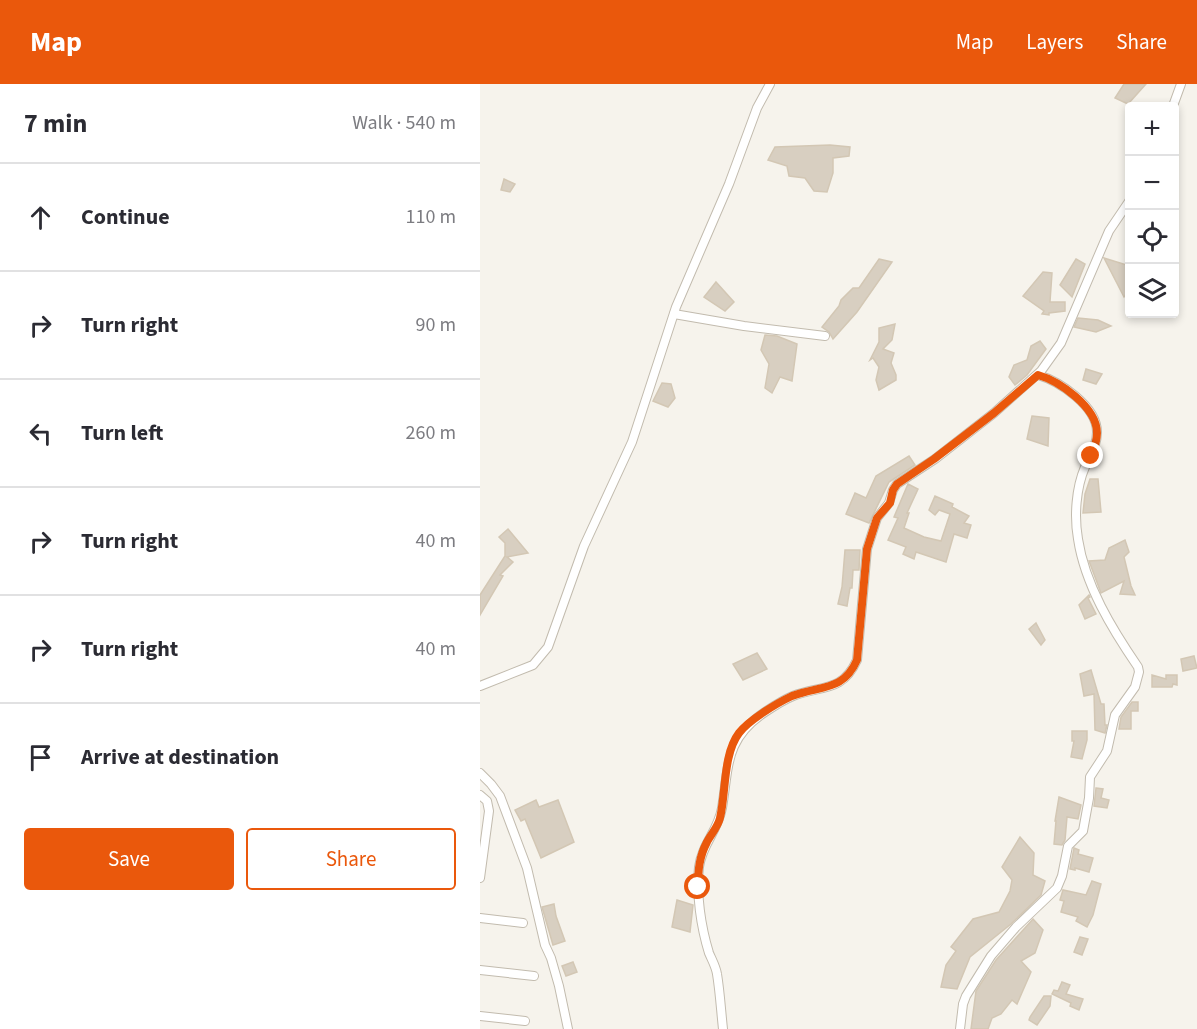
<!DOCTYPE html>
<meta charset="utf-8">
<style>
:root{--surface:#fff;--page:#f2f2f3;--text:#2b2b33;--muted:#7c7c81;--line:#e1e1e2;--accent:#ea580c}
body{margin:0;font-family:"Source Sans 3",sans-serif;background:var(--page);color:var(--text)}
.controls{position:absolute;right:18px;top:18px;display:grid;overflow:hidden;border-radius:6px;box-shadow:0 3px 9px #0003}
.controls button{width:54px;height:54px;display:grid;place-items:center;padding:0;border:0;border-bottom:2px solid var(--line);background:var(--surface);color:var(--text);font:30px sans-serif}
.stop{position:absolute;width:18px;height:18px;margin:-14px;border:4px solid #ea580c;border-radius:50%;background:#fff}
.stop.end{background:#ea580c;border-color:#fff;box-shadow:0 2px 6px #0008}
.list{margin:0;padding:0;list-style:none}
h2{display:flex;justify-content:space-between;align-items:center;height:78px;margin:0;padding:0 24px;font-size:26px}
h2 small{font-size:20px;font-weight:400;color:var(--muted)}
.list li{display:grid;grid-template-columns:39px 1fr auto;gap:18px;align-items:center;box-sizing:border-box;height:108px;padding:0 24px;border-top:2px solid var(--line)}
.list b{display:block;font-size:22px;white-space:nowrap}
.list em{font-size:20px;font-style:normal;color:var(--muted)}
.actions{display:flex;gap:12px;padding:18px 24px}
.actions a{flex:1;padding:14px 0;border:2px solid var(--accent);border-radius:6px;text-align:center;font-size:21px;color:var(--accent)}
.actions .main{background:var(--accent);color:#fff}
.icon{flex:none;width:33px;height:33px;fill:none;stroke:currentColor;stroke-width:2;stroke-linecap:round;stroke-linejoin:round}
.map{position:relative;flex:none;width:717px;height:945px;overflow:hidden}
header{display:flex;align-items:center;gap:36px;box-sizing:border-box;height:84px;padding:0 30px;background:var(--accent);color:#fff}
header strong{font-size:28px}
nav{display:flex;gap:33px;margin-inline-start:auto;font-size:21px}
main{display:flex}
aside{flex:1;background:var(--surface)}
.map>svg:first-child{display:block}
.building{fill:#d8cfc1;stroke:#d3c7b4;stroke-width:1.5}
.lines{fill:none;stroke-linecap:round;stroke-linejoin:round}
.minor-casing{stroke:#c2bbae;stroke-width:10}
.minor{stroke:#fff;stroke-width:8}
.route{stroke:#ea580c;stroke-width:8}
</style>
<header>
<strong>Map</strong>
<nav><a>Map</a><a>Layers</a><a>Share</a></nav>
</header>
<main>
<aside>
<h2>7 min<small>Walk · 540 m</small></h2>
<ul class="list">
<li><svg class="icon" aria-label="ahead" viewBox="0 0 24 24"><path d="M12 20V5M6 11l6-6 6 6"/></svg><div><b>Continue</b></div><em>110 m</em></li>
<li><svg class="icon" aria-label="right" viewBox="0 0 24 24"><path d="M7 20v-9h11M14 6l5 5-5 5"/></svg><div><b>Turn right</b></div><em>90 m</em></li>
<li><svg class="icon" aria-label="left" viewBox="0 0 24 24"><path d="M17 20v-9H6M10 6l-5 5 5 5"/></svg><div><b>Turn left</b></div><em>260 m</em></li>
<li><svg class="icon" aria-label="right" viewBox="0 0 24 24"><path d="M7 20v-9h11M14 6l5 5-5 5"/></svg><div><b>Turn right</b></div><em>40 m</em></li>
<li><svg class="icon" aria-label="right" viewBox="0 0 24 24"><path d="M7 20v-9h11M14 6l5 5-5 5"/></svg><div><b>Turn right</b></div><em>40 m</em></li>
<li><svg class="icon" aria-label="arrive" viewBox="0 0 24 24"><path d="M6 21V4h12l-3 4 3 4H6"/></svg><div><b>Arrive at destination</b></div></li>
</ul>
<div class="actions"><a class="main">Save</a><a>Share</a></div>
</aside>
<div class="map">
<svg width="717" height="945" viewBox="0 0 717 945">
<rect width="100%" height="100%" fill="#f6f3ec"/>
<g class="building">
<path d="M644,0H666L648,20L635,14Z"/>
<path d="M350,61L370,63L369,72L353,74V89L347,108L334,107L325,94L309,92L307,82L288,76L295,63Z"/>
<path d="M24,95L35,100L30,108L21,106Z"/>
<path d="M624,174L650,182V206L644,213Z"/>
<path d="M399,175L412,178L377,228L353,255L349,248L342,243L359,222L361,216L373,204H379Z"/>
<path d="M596,175L605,180L592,213L580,201Z"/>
<path d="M563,188L572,189L570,218H585V227L569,229V231L562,230L564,227L543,212Z"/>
<path d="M236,198L254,218L245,227L224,213Z"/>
<path d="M598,234L618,236L631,242L616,248L594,243Z"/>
<path d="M415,240L412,256L403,265L414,269L411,279L416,291V296L399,306L396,296L399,283L393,274L390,276L399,258V244Z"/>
<path d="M285,251L297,252L317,260L312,297L300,293L292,309L285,304L289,280L281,266Z"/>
<path d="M560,257L566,265L547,291L535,301L529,293L534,281L547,276L551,262Z"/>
<path d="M606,285L622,290L616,300L603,296Z"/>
<path d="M182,299L191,300L195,314L188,323L173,317Z"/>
<path d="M552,332L569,334L568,362L547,355Z"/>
<path d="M429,372L435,381L409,398L389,439L366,430L375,409L386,414L396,392Z"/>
<path d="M610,395H618L621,428L603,429L605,410Z"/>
<path d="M428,400L438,405L427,429H429L424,444L444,453L461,457L470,430L459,426L455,431L449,426L455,412L473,420L472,423L489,432L484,439L491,441L487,454L474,450L466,478L436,468L434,475L423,470L426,463L408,456L418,434L414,433Z"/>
<path d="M28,445L48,469L27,473L33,478L20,491L23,492L0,531V511L25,472V459L19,453Z"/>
<path d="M645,456L649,468L644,473L651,502L655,511L640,510L644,497L621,509L609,477L625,476L629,464Z"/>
<path d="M365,466H380L379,486H373L372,504H370L367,522L358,520L362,503Z"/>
<path d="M609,511L610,513L608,514L616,530L605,535L599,521Z"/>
<path d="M556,539L565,556L561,561L549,545Z"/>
<path d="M277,569L287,585L263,596L253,580Z"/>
<path d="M714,572L717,584L703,587L701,575Z"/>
<path d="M611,586L621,620H624L625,641H627L625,649L615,646L614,610L604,612L600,590Z"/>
<path d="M672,591L686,595V591H697V601L693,600L692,603H672Z"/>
<path d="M652,618H658V627H651V645H639L641,633Z"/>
<path d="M592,647H607V656L602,675L591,673L594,657H592Z"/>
<path d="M616,704L623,705L621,714L629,716L627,724L614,722Z"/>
<path d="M579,713L601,721L598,735L587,733L585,756L582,761L574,760L576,737H575Z"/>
<path d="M56,716L59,723L78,716L94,758L61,774L45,735L41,737L35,726Z"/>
<path d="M540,753L554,769L553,791L565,797L561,811L531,840L490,873L477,905L461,903L466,881L476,867L471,863L493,835L519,828L530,807L532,796L522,783Z"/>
<path d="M594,764L599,766L598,770L613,774L609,788L595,784V786L590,785Z"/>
<path d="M612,797L621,800L613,831L607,843L596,837L598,833L581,828L584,817L580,816L583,806L606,811Z"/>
<path d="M197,816L213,821L210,848L192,843Z"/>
<path d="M74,820L76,832L85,857L73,861L62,823Z"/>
<path d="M553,835L563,846L555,869L541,877L551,888L537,920L532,916L521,930L512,934L508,945H491L496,907L516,876Z"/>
<path d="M600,853L608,855L602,871L594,868Z"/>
<path d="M93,878L97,888L86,892L82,882Z"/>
<path d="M582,898L590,901L586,910L603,915L599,926L590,922L591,919L572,910L574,906L578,907Z"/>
<path d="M564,912H571L570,922L557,941L549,936L550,933Z"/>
</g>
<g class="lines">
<g class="minor-casing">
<g id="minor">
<path d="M693,22L701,0"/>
<path d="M194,230L264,242L345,252"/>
<path d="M0,602L53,581L68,563L104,462L152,358L196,223L249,100L277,24L290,0"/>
<path d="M0,689L11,700L20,712L47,784L65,861L71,874L79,902L88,945"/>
<path d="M0,711L7,717L9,727L0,794"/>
<path d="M0,834L43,839"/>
<path d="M0,886L54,892"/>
<path d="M0,932L45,937"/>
<path d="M243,945C241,927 240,908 237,890C236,883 232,876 229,869C221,843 216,810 219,783C222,760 238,747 242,724C249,681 245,655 285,628C294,622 303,616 313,612C341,601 362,609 377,576L387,465L397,434L409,419L413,406L417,400L455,375L514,329L561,287L581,259L629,147L650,116"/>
<path d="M480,945L483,920L486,912L511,872L536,843L577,804L582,792L588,762L603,747L609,714L610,693L627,667L635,631L655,603L659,588L658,583C632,545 605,501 598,455C594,432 596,404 605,383C610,371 617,362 617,348C617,322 579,297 558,291"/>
</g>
</g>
<use href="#minor" class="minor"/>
</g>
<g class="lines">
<path class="route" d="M218,803C218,787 219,773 227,758C231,750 238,743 240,734C246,709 243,670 259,649C269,636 297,619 312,612C340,601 363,608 377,576L387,465L397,434L410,419L413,406L417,400L454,375L514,329L558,291C579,297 617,323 617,349C617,357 614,365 611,372"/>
</g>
</svg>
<div class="controls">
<button>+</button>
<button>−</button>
<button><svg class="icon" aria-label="locate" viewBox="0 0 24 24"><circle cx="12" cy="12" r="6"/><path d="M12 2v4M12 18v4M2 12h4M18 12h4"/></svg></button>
<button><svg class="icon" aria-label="layers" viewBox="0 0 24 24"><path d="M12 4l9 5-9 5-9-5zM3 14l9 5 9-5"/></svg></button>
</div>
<div class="stop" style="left:218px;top:803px"></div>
<div class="stop end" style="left:611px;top:372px"></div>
</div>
</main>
